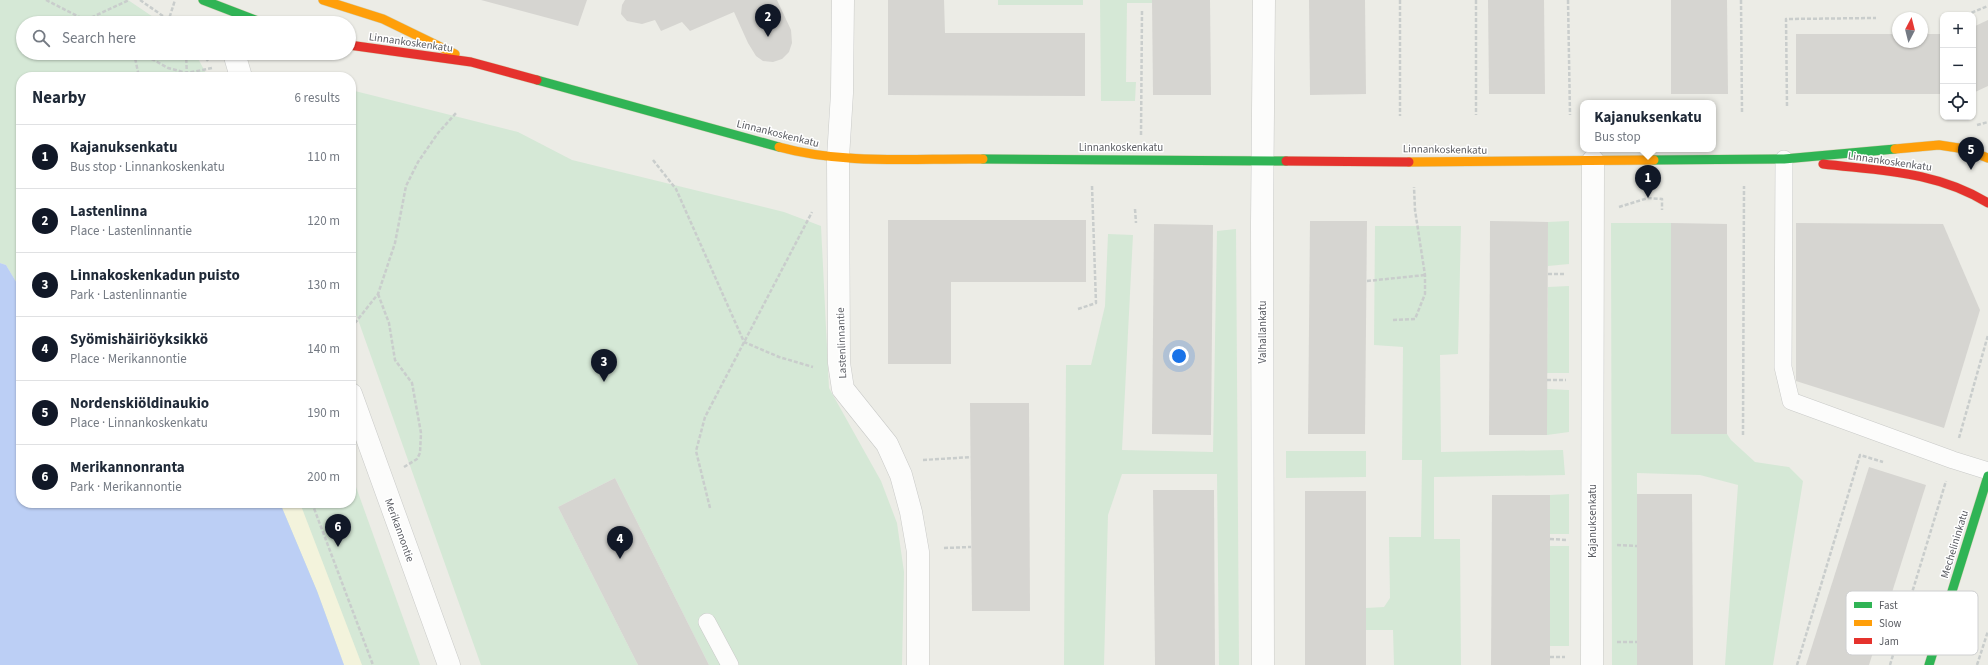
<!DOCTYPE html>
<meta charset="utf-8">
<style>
:root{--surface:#fff;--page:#f6f6f7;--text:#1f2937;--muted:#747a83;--line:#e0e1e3;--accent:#111827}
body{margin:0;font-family:"Source Sans 3",sans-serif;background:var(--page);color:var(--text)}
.controls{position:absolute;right:12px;top:12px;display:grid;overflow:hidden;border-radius:8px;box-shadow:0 1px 3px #0004}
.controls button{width:36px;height:36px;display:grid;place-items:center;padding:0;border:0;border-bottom:1px solid var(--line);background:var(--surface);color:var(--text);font:20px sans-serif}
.compass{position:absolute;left:1892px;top:12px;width:36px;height:36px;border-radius:50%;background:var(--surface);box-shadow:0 1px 3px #0004;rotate:7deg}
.you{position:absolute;left:1179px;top:356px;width:14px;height:14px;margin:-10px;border:3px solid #fff;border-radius:50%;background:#1a73e8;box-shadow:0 0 0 6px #1a73e833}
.badge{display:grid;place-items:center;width:26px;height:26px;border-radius:50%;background:var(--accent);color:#fff;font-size:13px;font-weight:700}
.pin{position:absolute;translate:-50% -33px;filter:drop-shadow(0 1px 2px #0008)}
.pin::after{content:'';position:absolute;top:21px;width:14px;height:12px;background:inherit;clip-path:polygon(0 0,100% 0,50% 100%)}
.popup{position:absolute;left:1580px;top:100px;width:136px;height:52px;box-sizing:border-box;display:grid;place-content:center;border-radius:8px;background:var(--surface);filter:drop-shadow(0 1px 3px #0005);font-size:13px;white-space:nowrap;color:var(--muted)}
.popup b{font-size:15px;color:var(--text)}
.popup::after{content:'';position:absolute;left:50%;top:100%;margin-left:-8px;border:8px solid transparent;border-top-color:var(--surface)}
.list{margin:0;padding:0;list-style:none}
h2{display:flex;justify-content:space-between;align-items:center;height:52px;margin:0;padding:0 16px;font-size:17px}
h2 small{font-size:13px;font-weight:400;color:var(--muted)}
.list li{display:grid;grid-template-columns:26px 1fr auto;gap:12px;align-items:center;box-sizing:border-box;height:64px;padding:0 16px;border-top:1px solid var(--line)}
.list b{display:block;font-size:15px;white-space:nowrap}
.list p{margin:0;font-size:13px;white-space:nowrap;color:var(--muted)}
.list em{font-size:13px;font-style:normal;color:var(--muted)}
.icon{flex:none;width:22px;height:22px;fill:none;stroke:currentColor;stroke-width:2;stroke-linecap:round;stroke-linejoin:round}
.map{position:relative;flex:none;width:1988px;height:665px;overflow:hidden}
.search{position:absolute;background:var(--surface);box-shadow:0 1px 3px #0004;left:16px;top:16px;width:340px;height:44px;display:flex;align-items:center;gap:10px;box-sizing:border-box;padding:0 14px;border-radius:22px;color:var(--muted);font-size:15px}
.panel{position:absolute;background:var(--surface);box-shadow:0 1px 3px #0004;left:16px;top:72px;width:340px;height:436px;border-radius:16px}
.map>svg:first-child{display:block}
.green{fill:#d5e8d6}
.sand{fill:#f3f3dc}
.water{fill:#bccff5}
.building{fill:#d6d5d1}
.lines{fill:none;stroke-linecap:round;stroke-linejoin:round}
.lane-casing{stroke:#c9cac8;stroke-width:18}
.street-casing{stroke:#c9cac8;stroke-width:23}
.fast-casing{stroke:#d3d1b5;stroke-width:10}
.slow-casing{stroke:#d3d1b5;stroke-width:10}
.jam-casing{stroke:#d3d1b5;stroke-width:10}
.path{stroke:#c9cdcc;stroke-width:2.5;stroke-dasharray:4 2;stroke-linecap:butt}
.lane{stroke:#fcfcfb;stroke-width:17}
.street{stroke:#fcfcfb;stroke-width:22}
.fast{stroke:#30b455;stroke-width:9}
.slow{stroke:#ff9f0a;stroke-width:9}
.jam{stroke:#e5322d;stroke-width:9}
.labels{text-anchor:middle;stroke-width:3;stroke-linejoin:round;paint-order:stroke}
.street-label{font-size:11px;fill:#5c5e64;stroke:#fff}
.key{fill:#fff;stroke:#cecfd0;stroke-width:1}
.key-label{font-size:11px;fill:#5c5e64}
</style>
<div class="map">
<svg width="1988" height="665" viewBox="0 0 1988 665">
<rect width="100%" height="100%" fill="#ecece6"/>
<g class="green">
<path d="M0,0H128L162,23H23V53H195L208,77H21V286L18,285L6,265L0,263Z"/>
<rect x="998" y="0" width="85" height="5"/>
<path d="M1100,0H1152V3H1127L1126,82H1136L1135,101H1101Z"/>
<path d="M351,90L518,132L572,160L784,212L821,226L829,388L881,481L897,523L904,572L902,665H709L615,478L558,507L638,665H481L351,300Z"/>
<path d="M1569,221V264L1548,266V222Z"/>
<path d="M1611,223H1671V433L1727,434L1731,440L1755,462L1789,467L1803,481L1773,665H1725L1738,485L1700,475L1637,473V665H1612Z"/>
<path d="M1375,226H1461L1458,354L1440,355L1441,452L1563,450L1565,475L1434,477V539H1460L1461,665H1394L1393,630H1366V608L1384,607L1390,598L1389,537H1421L1422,460H1402L1403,347L1374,345Z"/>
<path d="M1236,229L1239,665H1219L1217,474H1122L1108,515L1104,665H1064L1066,365H1091L1105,306L1108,234L1133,235L1122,450L1213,452L1217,231Z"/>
<path d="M1569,286V373H1547L1548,287Z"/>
<path d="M1547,389L1569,390V432L1547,435Z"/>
<path d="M1286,451H1366V477L1286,478Z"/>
<path d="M351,473L420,665H344L280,503H351Z"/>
<path d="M1569,494V534H1550V495Z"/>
<rect x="1550" y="546" width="19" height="100"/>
</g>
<path class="sand" d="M280,503H300L362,665H344L317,591Z"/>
<path class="water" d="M0,263L6,265L18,285L21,286V503H280L317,591L344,665H0Z"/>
<g class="building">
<path d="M481,0H587L578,26Z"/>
<path d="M625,0H777L791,30L792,43L789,52L782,59L773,62L763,61L756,56L748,43L734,12L690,31L682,22L661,31L655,20L642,24L627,21L621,14L622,5Z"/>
<path d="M888,0H944L945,33H1085V96L888,95Z"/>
<path d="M1152,0H1210L1211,95H1153Z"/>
<path d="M1309,0H1365L1366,94L1310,95Z"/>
<path d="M1488,0H1544L1545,94H1489Z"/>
<path d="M1671,0H1727L1728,94H1671Z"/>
<path d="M1988,20V86L1973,93V27Z"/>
<path d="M1796,34H1898V42H1922V34H1943V94H1796Z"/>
<path d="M888,220H1086V282H951V364H888Z"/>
<path d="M1310,221H1367L1365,434H1308Z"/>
<path d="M1490,221L1548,222L1547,435H1489Z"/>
<path d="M1671,223L1727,224V434H1671Z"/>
<path d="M1796,223L1943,224L1980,310L1944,428L1796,381Z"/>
<path d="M1154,224L1213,225L1211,435L1152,434Z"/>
<path d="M970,403H1029L1030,611H972Z"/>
<path d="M1869,467L1926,485L1869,665H1806Z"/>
<path d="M615,478L703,653L709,665H638L558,507Z"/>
<path d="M1153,490H1214L1215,665H1155Z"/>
<rect x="1305" y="491" width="61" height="174"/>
<path d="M1637,494H1692L1693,665H1637Z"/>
<path d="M1492,495H1550V665H1491Z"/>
</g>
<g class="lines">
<g class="lane-casing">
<g id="lane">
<path d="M1784,159L1783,367L1791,401L1953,460L1988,471"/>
<path d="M707,622L730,665"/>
</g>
</g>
<g class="street-casing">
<g id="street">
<path d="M843,0L842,93L838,158L839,363L843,389L887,444L901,475L911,512L918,552V665"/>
<path d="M234,53L241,77"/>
<path d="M351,394L449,665"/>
<path d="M1263,665L1262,223L1264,0"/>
<path d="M1592,665L1593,161"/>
</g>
</g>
<g class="fast-casing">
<g id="fast">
<path d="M203,0L263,23"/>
<path d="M537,80L779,147"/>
<path d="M983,159L1286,161"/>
<path d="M1654,160L1784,159L1895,149"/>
<path d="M1929,665L1988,476"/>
</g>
</g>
<g class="slow-casing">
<g id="slow">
<path d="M323,0L383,19L455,54"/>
<path d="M779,147C844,165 915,158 983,159"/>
<path d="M1895,149L1939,145L1965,149L1988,158"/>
<path d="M1409,162L1654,160"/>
</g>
</g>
<g class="jam-casing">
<g id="jam">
<path d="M349,45L471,62L537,80"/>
<path d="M1286,161L1409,162"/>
<path d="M1823,164C1882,171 1936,171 1988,203"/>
</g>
</g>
<g class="path">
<path d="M46,0L91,23"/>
<path d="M140,0L173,23"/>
<path d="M1400,0V116"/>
<path d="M1476,0V115"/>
<path d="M1568,0L1570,115"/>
<path d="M1741,0L1742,112"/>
<path d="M1966,15L1988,6"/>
<path d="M86,20L129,0"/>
<path d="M160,23L169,19L175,0"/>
<path d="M134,53L139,77"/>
<path d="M141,53L168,68L187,73L212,68"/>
<path d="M186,53L187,77"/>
<path d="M202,53L208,61"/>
<path d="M1787,106L1786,19L1876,18"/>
<path d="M1977,125L1988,122"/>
<path d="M1141,135L1142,10"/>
<path d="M653,160L676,189L744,342L779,357L813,367"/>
<path d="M1619,207L1648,198L1662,199V210"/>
<path d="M1135,209L1136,223"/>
<path d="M1548,274H1566"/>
<path d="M1367,281L1425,275"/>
<path d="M378,294L389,323L395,360L412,383L421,433L420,453L417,459L404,467"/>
<path d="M1078,309L1096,303L1092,186"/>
<path d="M1393,320L1415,319L1425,294V275L1415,210L1414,187"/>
<path d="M351,328L378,294L395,243L406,186L418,162L438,133L457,112"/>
<path d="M1547,380H1566"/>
<path d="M1743,435L1744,186"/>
<path d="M1959,438L1988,335"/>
<path d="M923,460L971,457"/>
<path d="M312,503L373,665"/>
<path d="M710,508L696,451L705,417L812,212"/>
<path d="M1550,539L1567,540"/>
<path d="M1617,545L1637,546"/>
<path d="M944,548L971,547"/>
<path d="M1617,642H1637"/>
<path d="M1550,657H1565"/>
<path d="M1797,665L1860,455L1883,462"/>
<path d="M1890,665L1946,481"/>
<path d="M1977,665L1988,631"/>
</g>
<use href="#lane" class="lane"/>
<use href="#street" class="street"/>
<use href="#fast" class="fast"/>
<use href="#slow" class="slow"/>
<use href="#jam" class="jam"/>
</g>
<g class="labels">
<g class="street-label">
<text transform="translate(411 42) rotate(8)" y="4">Linnankoskenkatu</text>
<text transform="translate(778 133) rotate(14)" y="4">Linnankoskenkatu</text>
<text x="1121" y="151">Linnankoskenkatu</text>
<text transform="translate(1445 149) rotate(1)" y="4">Linnankoskenkatu</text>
<text transform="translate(1890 161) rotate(8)" y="4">Linnankoskenkatu</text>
<text transform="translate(1262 332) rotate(-90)" y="4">Valhallankatu</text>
<text transform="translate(841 343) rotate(-92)" y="4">Lastenlinnantie</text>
<text transform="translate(1592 521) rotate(-90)" y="4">Kajanuksenkatu</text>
<text transform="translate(400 530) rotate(70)" y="4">Merikannontie</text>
<text transform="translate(1954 544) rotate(-73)" y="4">Mechelininkatu</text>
</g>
</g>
<rect x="1846" y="591" width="132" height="64" rx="6" class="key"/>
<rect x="1854" y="602" width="18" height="6" fill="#30b455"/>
<rect x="1854" y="620" width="18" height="6" fill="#ff9f0a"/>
<rect x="1854" y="638" width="18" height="6" fill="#e5322d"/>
<g class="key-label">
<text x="1879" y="609">Fast</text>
<text x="1879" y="627">Slow</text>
<text x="1879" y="645">Jam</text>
</g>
</svg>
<div class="controls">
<button>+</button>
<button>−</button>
<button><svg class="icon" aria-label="locate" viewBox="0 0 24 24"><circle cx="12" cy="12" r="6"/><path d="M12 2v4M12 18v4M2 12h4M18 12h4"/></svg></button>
</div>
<svg class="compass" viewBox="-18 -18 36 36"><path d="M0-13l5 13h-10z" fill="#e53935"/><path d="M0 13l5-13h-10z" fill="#747a83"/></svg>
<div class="you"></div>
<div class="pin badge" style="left:1648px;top:198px">1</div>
<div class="popup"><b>Kajanuksenkatu</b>Bus stop</div>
<div class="pin badge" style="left:768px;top:37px">2</div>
<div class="pin badge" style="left:604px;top:382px">3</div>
<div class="pin badge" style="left:620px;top:559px">4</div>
<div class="pin badge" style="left:1971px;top:170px">5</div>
<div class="pin badge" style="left:338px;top:547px">6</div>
<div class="search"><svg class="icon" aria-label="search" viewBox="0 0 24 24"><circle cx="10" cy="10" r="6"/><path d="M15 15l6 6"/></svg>Search here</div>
<section class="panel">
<h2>Nearby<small>6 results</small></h2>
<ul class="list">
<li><span class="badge">1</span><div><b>Kajanuksenkatu</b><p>Bus stop · Linnankoskenkatu</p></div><em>110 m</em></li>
<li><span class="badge">2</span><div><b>Lastenlinna</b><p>Place · Lastenlinnantie</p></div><em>120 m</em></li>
<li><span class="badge">3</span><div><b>Linnakoskenkadun puisto</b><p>Park · Lastenlinnantie</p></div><em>130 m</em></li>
<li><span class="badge">4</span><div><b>Syömishäiriöyksikkö</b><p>Place · Merikannontie</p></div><em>140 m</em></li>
<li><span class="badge">5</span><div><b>Nordenskiöldinaukio</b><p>Place · Linnankoskenkatu</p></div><em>190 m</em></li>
<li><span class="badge">6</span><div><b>Merikannonranta</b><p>Park · Merikannontie</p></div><em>200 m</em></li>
</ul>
</section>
</div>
